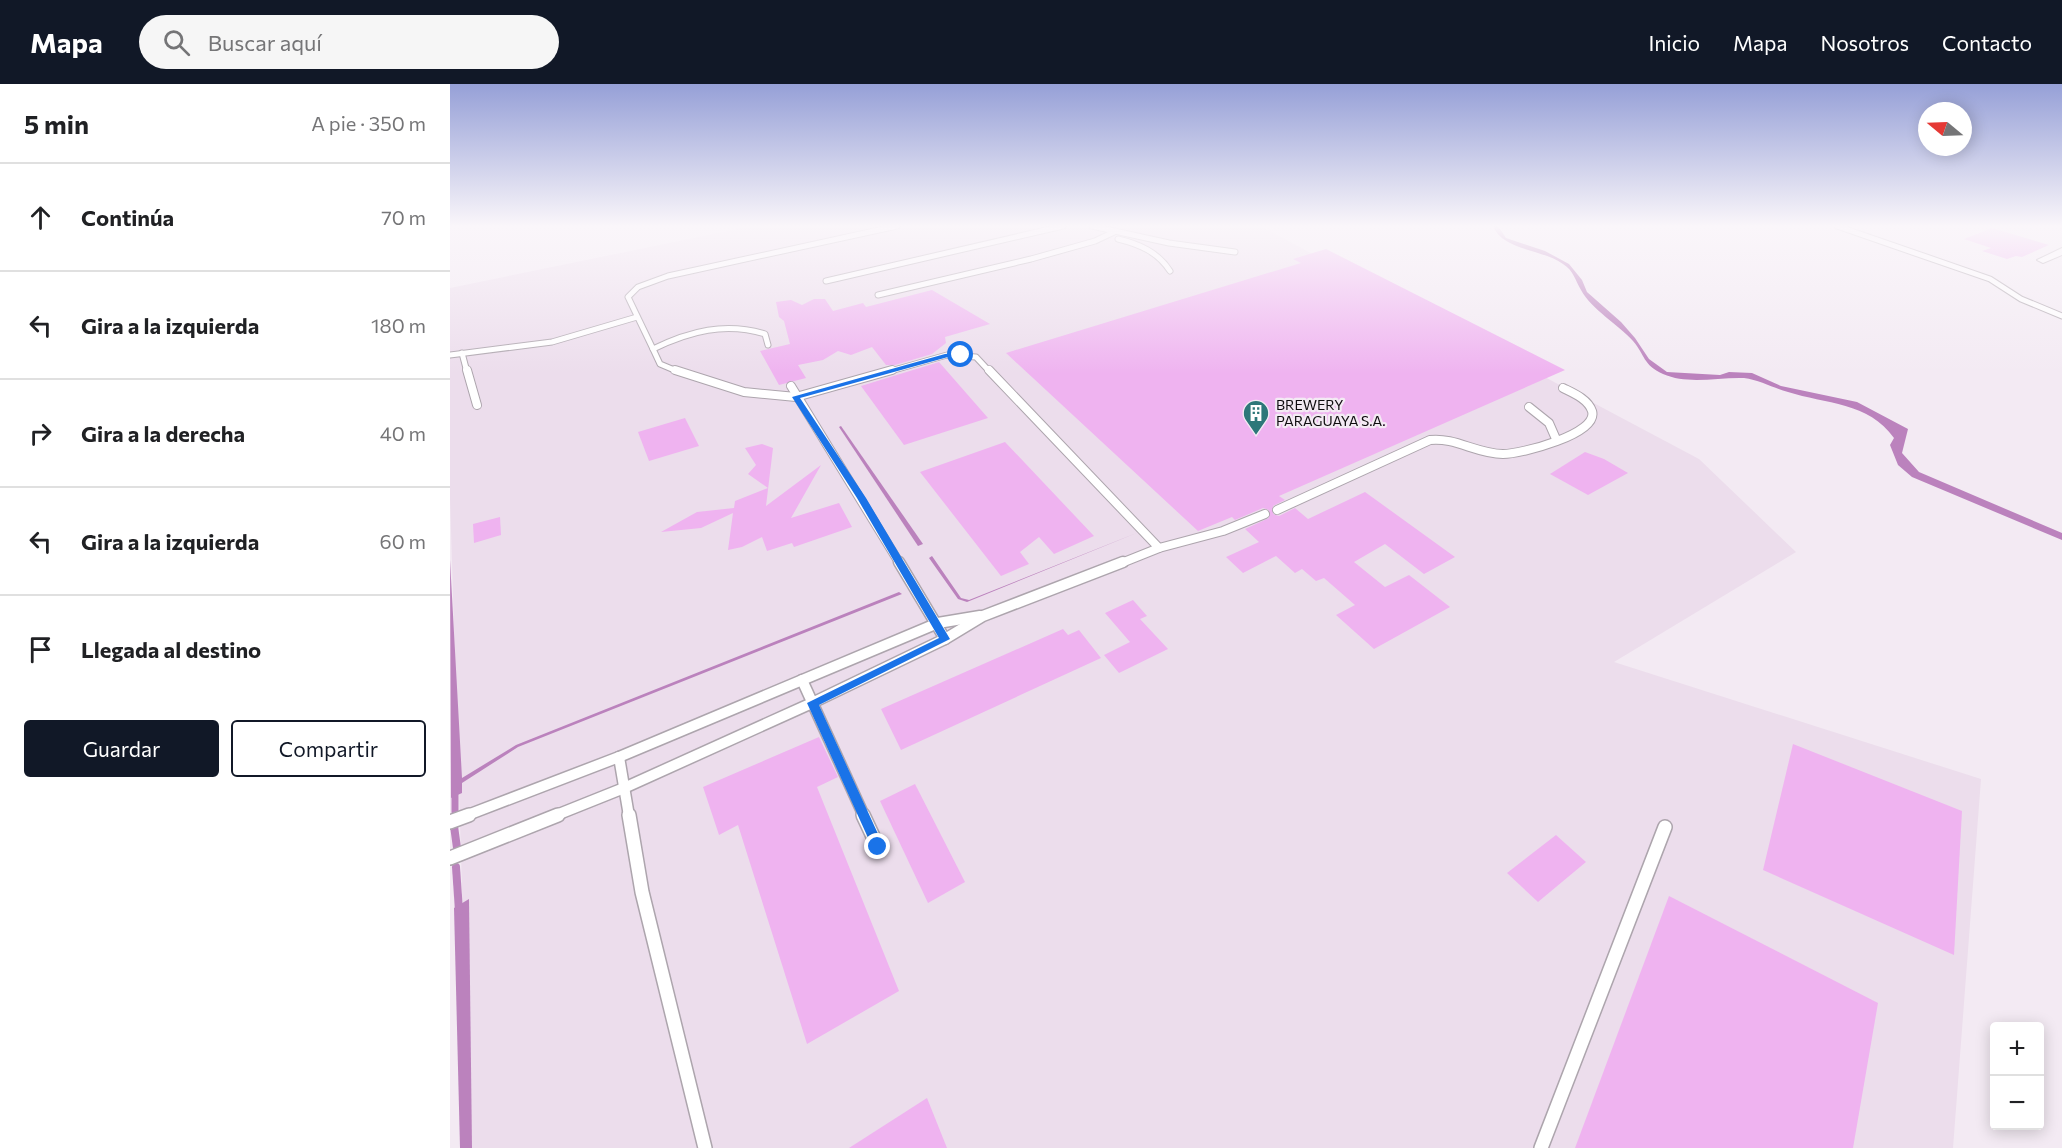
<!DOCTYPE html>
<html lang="es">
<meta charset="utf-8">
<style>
:root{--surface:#fff;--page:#f6f6f6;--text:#202124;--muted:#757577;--line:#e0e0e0;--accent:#111827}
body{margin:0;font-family:Commissioner,sans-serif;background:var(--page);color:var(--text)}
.controls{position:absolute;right:18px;bottom:18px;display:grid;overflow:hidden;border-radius:6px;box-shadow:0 3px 15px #0003}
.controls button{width:54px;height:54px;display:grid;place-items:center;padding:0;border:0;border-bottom:2px solid var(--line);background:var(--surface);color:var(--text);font:30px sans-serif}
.compass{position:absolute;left:1468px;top:18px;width:54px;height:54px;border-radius:50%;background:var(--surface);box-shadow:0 3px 15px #0003;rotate:289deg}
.stop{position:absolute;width:18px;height:18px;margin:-14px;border:4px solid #1a73e8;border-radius:50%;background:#fff}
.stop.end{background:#1a73e8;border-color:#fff;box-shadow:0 2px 6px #0008}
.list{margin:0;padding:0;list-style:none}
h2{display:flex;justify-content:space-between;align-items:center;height:78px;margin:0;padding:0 24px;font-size:26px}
h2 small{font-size:20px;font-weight:400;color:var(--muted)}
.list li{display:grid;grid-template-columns:39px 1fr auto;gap:18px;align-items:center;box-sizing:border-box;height:108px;padding:0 24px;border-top:2px solid var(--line)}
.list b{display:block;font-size:22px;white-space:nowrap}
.list em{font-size:20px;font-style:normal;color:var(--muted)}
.actions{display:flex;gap:12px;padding:18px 24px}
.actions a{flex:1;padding:14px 0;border:2px solid var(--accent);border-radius:6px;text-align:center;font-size:21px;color:var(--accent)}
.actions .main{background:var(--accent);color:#fff}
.icon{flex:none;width:33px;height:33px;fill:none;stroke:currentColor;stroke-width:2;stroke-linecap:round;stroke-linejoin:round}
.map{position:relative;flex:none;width:1612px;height:1064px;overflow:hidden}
header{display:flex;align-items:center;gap:36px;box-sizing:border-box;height:84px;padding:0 30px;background:var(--accent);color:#fff}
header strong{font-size:28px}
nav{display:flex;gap:33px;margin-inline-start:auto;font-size:21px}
.search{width:420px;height:54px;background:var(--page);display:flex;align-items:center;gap:15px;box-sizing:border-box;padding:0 21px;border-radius:33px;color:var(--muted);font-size:22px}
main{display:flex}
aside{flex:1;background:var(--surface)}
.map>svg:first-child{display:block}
.built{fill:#ecddec}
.water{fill:#bb82bd}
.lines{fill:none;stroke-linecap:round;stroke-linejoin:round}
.stream-far1{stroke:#bb82bd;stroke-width:7}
.stream{stroke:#bb82bd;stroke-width:8}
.building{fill:#efb3f0}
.service-far3-casing{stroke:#ada5ad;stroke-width:7}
.service-far2-casing{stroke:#ada5ad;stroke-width:10}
.service-far1-casing{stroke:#ada5ad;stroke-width:13}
.service-casing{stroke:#ada5ad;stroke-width:16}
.minor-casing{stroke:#ada5ad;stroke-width:2}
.service-far3{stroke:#fff;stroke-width:5}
.service-far2{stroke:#fff;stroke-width:8}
.service-far1{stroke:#fff;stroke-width:10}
.service{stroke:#fff;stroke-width:13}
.minor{fill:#fff;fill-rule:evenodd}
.route{fill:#1a73e8}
.labels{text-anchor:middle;stroke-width:4.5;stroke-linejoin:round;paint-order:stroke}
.far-poi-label{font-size:14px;fill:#0f0c0f;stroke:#f3eaf3;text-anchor:start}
</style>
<header>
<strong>Mapa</strong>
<div class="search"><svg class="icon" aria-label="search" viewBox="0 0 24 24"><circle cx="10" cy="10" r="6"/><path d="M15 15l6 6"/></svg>Buscar aquí</div>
<nav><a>Inicio</a><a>Mapa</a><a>Nosotros</a><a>Contacto</a></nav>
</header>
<main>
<aside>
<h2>5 min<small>A pie · 350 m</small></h2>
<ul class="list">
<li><svg class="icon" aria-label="ahead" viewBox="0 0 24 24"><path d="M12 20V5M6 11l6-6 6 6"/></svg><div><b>Continúa</b></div><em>70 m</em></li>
<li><svg class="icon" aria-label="left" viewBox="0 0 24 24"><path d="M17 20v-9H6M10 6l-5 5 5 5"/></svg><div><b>Gira a la izquierda</b></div><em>180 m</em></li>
<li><svg class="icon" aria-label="right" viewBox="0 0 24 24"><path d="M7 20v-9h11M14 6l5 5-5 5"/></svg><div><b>Gira a la derecha</b></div><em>40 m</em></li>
<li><svg class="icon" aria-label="left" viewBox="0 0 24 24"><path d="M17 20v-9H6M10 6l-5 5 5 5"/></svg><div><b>Gira a la izquierda</b></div><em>60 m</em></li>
<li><svg class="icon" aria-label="arrive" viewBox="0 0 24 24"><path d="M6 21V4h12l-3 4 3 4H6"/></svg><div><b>Llegada al destino</b></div></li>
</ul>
<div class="actions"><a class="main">Guardar</a><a>Compartir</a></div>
</aside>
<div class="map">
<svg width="1612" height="1064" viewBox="0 0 1612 1064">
<rect width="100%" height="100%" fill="#f3eaf3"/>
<path class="built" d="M302,142H810L1249,375L1346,468L1164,578L1531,695L1503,1064H20L0,414V204Z"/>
<g class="water">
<path d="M1043,142H1048L1056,154L1095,167L1119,180L1132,196L1137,208L1171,238L1185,254L1199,275L1217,288L1270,291L1279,288L1302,289L1331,302L1407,318L1458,345L1452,369L1469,388L1612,449V456L1462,393L1448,381L1440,361L1444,354C1419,318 1375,320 1338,308C1323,304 1310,296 1294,294C1268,293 1238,301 1213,290C1193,281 1195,271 1183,257C1168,240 1142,226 1131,206C1125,196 1124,187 1113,180C1093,165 1053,167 1043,142Z"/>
<path d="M391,342L473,460L468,462L389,343Z"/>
<path d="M689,448L517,518L508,515L479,474L482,472L511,514L519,516Z"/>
<path d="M0,476L12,694L66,661L449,508L452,510L68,663L12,699V709L1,714Z"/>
<path d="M19,815L22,1064H10L4,824Z"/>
</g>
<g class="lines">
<path class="stream-far1" d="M5,706V728"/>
<g class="stream">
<path d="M4,742L7,764"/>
<path d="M6,783L9,827"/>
</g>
</g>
<g class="building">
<path d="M1542,144L1599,161L1572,173L1566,172L1557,175L1532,167L1541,164L1514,155Z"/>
<path d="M876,165L1115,286L829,412L835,416L823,422V430L829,432L845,424L858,435L915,408L1005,473L974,490L935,460L904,478L935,503L959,491L1000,523L924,565L886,531L905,521L874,494L866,497L852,485L845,489L826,472L793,489L776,473L809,458L795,445L819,434V426L813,424L785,436L782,433L748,447L556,269L851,179L843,175Z"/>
<path d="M482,206L540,240L495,253L496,259L482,270L445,281H436L422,263L401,271L388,267L373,276L348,281L356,294L329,301L310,267L340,260L334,237L329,233L326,218L341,216L352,221L364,215H375L383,227L413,219L416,223Z"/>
<path d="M489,278L538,334L454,361L411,302Z"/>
<path d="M235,334L249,362L199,377L188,348Z"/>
<path d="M555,358L644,452L604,470L589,453L570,468L579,480L551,492L470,388Z"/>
<path d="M312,360L323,364L316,422L371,381L341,434L389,419L402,443L344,463L342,459L317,467L312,453L292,463L278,466L283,429L251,444L211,448L247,428L284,424L285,417L318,404L298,390L306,381L295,364Z"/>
<path d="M1135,368L1154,375L1178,389L1138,411L1100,390Z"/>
<path d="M50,433L51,451L24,459L23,440Z"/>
<path d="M683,516L697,532L690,535L718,565L669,589L654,571L680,558L655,529Z"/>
<path d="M613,545L618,551L629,546L651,574L451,666L431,625Z"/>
<path d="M369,653L388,693L367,703L449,907L357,960L288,741L269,751L253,703Z"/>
<path d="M1343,660L1512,727L1504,871L1313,786Z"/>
<path d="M465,700L515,798L478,819L430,717Z"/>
<path d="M1106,751L1136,778L1088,818L1057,789Z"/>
<path d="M1219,812L1428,919L1403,1064H1125Z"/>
<path d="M477,1014L497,1064H399Z"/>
</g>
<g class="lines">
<g class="service-far3-casing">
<g id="service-far3">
<path d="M642,142L719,159L785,168"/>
<path d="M1387,142L1540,195L1571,215L1612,232"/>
<path d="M668,155C689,160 708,168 720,187"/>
<path d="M376,197L613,142"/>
<path d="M428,211L581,175L645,157L664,148"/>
<path d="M203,265L178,213L188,203L218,192L447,142"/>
<path d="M12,269L17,288"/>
<path d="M0,271L102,258L187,233"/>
<path d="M229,288L210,280L203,265C240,247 275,238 315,250L318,261"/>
<path d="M437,288L497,271L526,273L540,288"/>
</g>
</g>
<g class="service-far2-casing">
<g id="service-far2">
<path d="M17,286L27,321"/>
<path d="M225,286L294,308L346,313L442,286"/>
<path d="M539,286L709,464L669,480"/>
<path d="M341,302L450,480"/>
<path d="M1079,323L1099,339L1106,355"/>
<path d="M827,426L980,356C1005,353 1027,370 1053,370C1071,370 1149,350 1142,327C1138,315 1123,309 1113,304"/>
<path d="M709,464L773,447L815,430"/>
</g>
</g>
<g class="service-far1-casing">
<g id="service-far1">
<path d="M449,478L495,555"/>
<path d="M352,596L414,732"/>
<path d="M169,673L179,732"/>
<path d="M15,732L169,673L488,539L530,532"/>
<path d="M104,732L174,704L362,619L495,555L533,532L673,478"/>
</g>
</g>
<g class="service-casing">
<g id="service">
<path d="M179,731L192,808L255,1064"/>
<path d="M413,731L428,763"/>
<path d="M0,738L19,731"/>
<path d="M0,774L108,731"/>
<path d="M1091,1064L1215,743"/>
</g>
</g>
<g class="minor-casing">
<path id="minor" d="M1612,164V171L1593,179L1587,176Z"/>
</g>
<use href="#service-far3" class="service-far3"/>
<use href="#service-far2" class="service-far2"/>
<use href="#service-far1" class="service-far1"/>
<use href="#service" class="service"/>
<use href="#minor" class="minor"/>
</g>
<linearGradient id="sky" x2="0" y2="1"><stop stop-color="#96a0d7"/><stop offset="0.49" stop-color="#faf6fa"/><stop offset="1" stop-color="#faf6fa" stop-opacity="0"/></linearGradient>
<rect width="1612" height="290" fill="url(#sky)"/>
<path class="route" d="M511,269L514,272L498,273L350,314L416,414L500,555L369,621L434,763L428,768L424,767L357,619L489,554L407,414L342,313L495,270Z"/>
<defs>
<g id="building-pin" transform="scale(1.35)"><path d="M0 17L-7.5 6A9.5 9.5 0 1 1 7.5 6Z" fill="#2d7779" stroke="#f3eaf3"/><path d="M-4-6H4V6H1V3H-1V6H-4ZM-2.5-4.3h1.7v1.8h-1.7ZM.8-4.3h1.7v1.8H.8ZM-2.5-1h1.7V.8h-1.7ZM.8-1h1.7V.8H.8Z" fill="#fff"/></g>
</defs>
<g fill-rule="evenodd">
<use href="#building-pin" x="806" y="329"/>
</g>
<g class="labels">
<g class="far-poi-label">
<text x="826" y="326">BREWERY<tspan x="826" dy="16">PARAGUAYA S.A.</tspan></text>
</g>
</g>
</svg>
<div class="controls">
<button>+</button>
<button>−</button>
</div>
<svg class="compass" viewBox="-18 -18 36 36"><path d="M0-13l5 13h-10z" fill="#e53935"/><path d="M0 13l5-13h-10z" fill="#757577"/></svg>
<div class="stop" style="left:511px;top:271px"></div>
<div class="stop end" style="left:428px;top:763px"></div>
</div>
</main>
